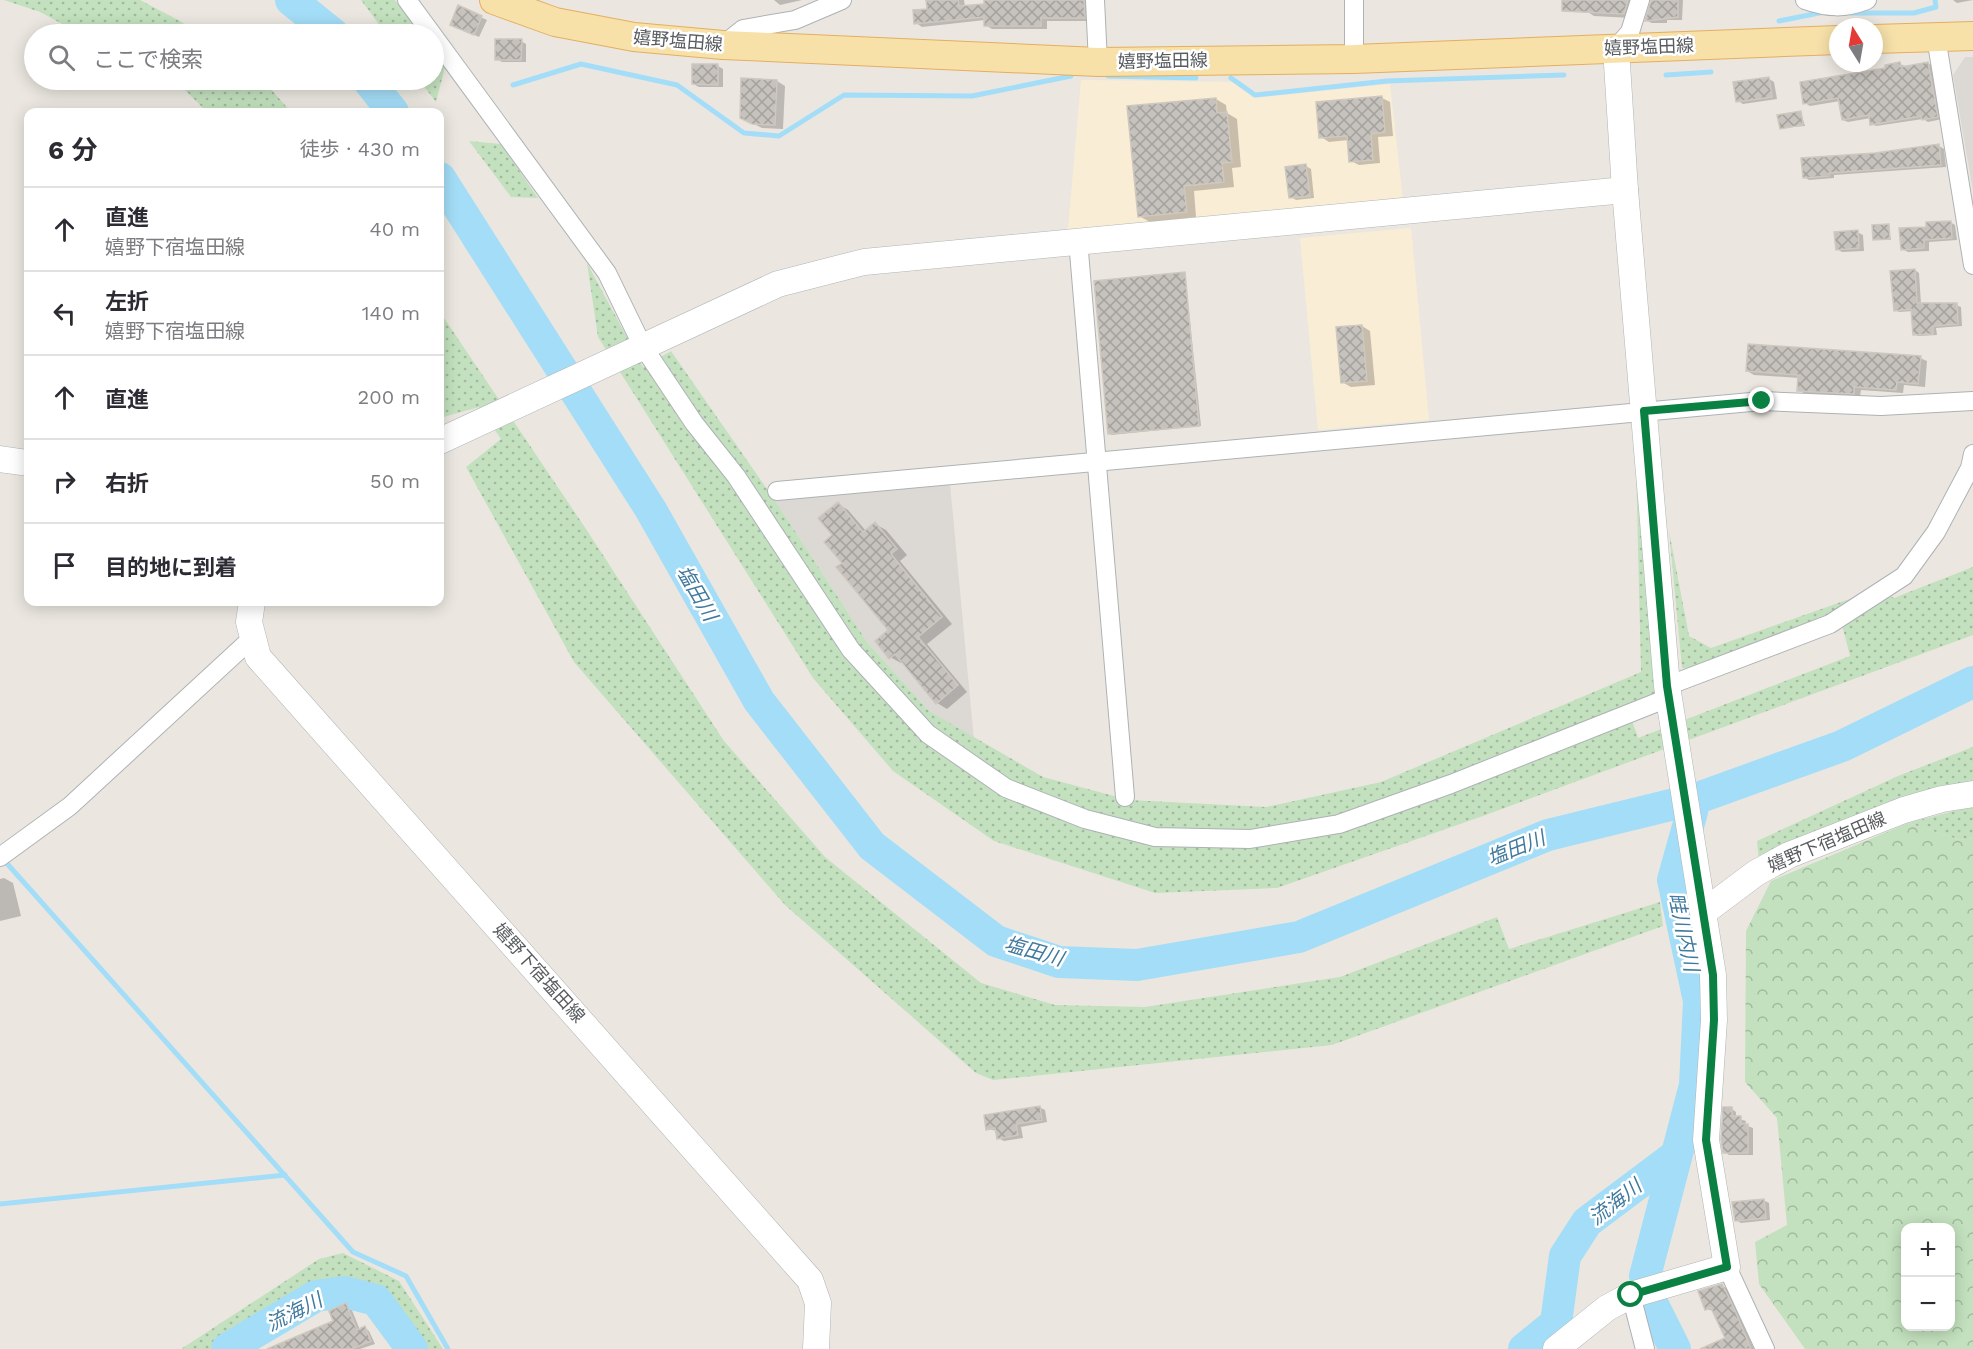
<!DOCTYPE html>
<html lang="ja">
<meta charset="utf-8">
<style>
:root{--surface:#fff;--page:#f7f7f7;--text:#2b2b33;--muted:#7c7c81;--line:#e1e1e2}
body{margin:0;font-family:"Work Sans","Noto Sans JP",sans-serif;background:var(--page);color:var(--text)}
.controls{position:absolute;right:18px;bottom:18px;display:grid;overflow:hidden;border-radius:12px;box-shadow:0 3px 15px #0003}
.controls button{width:54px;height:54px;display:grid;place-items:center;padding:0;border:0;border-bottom:2px solid var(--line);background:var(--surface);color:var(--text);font:30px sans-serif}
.compass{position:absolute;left:1829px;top:18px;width:54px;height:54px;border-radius:50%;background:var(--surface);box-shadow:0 3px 15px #0003;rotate:349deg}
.stop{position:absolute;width:18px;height:18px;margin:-14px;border:4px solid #0b8043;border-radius:50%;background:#fff}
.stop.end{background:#0b8043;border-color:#fff;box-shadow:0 2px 6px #0008}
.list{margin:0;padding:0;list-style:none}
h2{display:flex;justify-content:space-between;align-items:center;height:78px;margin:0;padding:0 24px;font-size:26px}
h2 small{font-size:20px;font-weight:400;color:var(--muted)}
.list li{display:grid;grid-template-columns:39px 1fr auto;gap:18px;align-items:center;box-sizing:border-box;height:84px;padding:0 24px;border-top:2px solid var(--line)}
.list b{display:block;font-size:22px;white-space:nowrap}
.list p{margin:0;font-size:20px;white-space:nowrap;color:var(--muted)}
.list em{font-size:20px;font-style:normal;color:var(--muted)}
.icon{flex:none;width:33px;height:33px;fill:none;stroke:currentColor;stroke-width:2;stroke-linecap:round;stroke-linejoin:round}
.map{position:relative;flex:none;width:1973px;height:1349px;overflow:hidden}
.search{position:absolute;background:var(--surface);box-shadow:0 3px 15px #0003;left:24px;top:24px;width:420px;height:66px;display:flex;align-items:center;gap:15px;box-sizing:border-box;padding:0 21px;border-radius:33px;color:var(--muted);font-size:22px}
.panel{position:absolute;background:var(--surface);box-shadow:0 3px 15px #0003;left:24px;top:108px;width:420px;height:498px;border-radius:12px}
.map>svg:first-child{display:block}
.commercial{fill:#faedd6}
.industrial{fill:#dcd9d5}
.grass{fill:url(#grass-dots)}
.forest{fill:url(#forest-crowns);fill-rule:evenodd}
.shadow{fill:#0003}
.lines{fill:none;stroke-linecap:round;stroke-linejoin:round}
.stream{stroke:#a4ddf7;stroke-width:5}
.river{stroke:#a4ddf7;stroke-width:32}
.building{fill:url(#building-cross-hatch);stroke:#cfc8bf;stroke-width:1.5}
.street-casing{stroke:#aeb2b5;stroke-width:20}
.secondary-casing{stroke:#b0b4b7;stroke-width:27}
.primary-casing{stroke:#e4ae60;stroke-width:30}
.street{stroke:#fff;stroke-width:18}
.secondary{stroke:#fff;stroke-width:26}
.primary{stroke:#f7e1a9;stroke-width:28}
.route{stroke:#0b8043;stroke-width:8}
.labels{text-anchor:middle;stroke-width:5;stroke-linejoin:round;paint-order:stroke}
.street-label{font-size:18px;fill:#595d60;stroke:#fff}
.water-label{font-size:20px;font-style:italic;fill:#417a9e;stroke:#fff}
</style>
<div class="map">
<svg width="1973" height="1349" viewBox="0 0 1973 1349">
<defs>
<pattern id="grass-dots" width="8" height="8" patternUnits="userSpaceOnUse" patternTransform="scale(1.5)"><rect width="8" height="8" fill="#c3e1be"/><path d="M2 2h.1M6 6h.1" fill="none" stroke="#a1ba9e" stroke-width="1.8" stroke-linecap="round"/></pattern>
<pattern id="forest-crowns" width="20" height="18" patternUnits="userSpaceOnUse" patternTransform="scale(1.5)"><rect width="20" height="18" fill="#c3e1be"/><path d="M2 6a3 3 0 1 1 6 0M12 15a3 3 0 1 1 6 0" fill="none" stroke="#a1ba9e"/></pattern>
<pattern id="building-cross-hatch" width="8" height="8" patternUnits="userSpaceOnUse" patternTransform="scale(1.5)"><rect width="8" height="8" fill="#c6c2bd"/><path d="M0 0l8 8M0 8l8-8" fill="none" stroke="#a4a19d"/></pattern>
</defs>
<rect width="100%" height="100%" fill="#ebe7e0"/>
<g class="commercial">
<path d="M1081,80L1232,82L1254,98L1390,84L1403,200L1068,230Z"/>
<path d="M1411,228L1429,420L1318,430L1300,238Z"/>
</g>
<g class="industrial">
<path d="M1965,57H1973V192L1953,75Z"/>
<path d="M950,483L974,740L929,711L867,642L774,499Z"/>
</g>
<g class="grass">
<path d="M4,0H140L180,21L199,34H81L40,12Z"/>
<path d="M361,0H395L421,34H386Z"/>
<path d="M434,51L445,67L436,102L419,80H434Z"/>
<path d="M171,80H263L291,112H207L178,83Z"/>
<path d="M469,141L501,144L538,198L511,197Z"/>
<path d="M587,263L643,367L671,351L774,499L867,642L929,711L1043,777L1129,800L1266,807L1381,782L1641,672L1636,465L1657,693L1627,706L1638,738L1850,656L1840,617L1705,670L1682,668L1669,531L1689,636L1711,648L1878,589L1894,598L1973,567V635L1483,816L1277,888L1155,893L994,841L893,771L813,678L598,337Z"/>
<path d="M440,312L586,529L724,741L825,857L981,983L1055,1005L1145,1007L1340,977L1497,917L1509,949L1660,902L1663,926L1332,1045L993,1080L976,1073L785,905L574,662L466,467L501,439L479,407L440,418Z"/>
<path d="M1973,747V784L1759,862L1757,841L1898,776Z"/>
<path d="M1973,806V838L1960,840L1908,823Z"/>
<path d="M343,1253L399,1281L443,1349H425L384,1292L342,1282L313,1291L212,1349H181L319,1259Z"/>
</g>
<path class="forest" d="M1908,823L1960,840L1973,838V1349H1805L1759,1284L1755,1242L1787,1225L1777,1118L1745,1082L1746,931L1771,881ZM1906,1228H1950V1326H1906Z"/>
<g class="shadow">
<path d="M774,0H802L780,5Z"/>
<path d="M928,0H964L965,7L985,5V0H1092L1091,21H1047V29H992L985,25V20L922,27L916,23L929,10Z"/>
<path d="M1569,0H1636L1632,18L1594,16Z"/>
<path d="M1652,0H1683L1682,20H1667V23H1652L1647,21Z"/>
<path d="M1953,0H1973L1957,3Z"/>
<path d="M459,7L487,20L479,37L457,27Z"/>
<path d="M521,41L526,44V62H502L497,59Z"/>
<path d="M1928,63L1933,66L1942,119L1928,122L1923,119L1876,126L1872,124L1871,118L1848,122L1843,120L1840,101L1810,106L1805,103L1900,64L1905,66Z"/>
<path d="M718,66L723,69V87H699L693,84Z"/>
<path d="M1769,79L1774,82L1777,99L1743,104L1738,101Z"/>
<path d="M777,81L785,86L783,129L762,128L750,122Z"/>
<path d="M1382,98L1390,102L1393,136L1378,137L1380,163L1359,165L1351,161L1349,140L1329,142L1321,137Z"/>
<path d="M1216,99L1226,105L1227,113L1237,119L1241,167L1232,168L1234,187L1194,191L1196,217L1150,222L1139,216Z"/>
<path d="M1801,113L1805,126L1781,128Z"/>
<path d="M1939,146L1944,149L1946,167L1834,175V178L1809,180L1804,177L1875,155Z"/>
<path d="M1306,166L1311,169L1314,198L1296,200L1291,197Z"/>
<path d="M1950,222L1955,225L1957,240L1929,242V251L1908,252L1902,249L1928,228Z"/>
<path d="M1888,225L1891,240H1874Z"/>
<path d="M1857,232L1863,235L1864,251L1842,252L1837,249Z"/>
<path d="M1915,270L1919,273L1921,304L1956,305L1961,307L1962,326L1936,328L1937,335L1918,336L1914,334L1913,311L1899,312L1895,310Z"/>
<path d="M1185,274L1201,426L1111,435L1109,433Z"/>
<path d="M1362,326L1370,331L1375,385L1351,387L1342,382Z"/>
<path d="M1920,358L1927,361L1925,387L1904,385L1903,393L1861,390L1860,397L1805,394L1799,390L1800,378L1754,375L1747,371Z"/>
<path d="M838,504L848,510L866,531L875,524L886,530L907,555L900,561L952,624L927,644L967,692L947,709L937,703L903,662L901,663L890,657V630L844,563L835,535Z"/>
<path d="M4,878L13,883L21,916L0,921V879Z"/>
<path d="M1039,1107L1045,1110L1047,1122L1021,1127L1023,1138L1004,1141L998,1138L997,1131L988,1129Z"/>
<path d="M1732,1109L1736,1112V1118L1746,1121L1745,1125L1753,1128V1155H1729L1725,1152Z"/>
<path d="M1763,1200L1769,1203L1770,1220L1741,1223L1736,1220Z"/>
<path d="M1722,1286L1727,1288L1754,1349H1710L1727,1339L1714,1311L1706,1309Z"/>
<path d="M346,1305L351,1308L360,1330L365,1328L369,1331L375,1344L360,1349H291L335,1322Z"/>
</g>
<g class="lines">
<g class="stream">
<path d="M1851,13H1914L1936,7L1935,0"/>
<path d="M1779,21L1824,12"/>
<path d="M1666,75L1711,72"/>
<path d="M1108,76L1196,78"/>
<path d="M1231,78L1255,95L1387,81L1564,75"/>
<path d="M513,85L581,64L677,85L744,133L779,136L844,95L972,96L1071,76"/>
<path d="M3,859L353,1252L406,1276L448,1349"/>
<path d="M0,1204L285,1175"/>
</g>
<g class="river">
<path d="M291,0L333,34"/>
<path d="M368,80L393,112"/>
<path d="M440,178L651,510L759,701L872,846L996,941L1059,962L1137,965L1299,937L1548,835L1695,799L1842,746L1973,682"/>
<path d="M1645,1276L1695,1085L1699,1001L1673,880L1692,812"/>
<path d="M1649,1297L1675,1349"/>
<path d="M227,1349L316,1296L344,1292L376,1300L412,1349"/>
<path d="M1524,1349L1556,1323L1565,1256L1587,1222L1675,1156"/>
</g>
</g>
<g class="building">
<path d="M926,0H958L959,6L984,4V0H1084L1085,18H1041V26H984V17L914,24L913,10L927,9Z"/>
<path d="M1562,0H1628L1624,14L1562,11Z"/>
<path d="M1651,0H1678V17L1645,21Z"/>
<path d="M458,5L482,16L474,35L450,25Z"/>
<path d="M495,39H522L521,60H495Z"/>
<path d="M1900,62L1901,67L1928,62L1938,117L1922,120L1921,116L1870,125L1869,115L1842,120L1838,98L1803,104L1800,82L1885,68V65Z"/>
<path d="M692,64H718V85L692,84Z"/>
<path d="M1769,77L1772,97L1736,102L1733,82Z"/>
<path d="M741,78L777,80L775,125L752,124L740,118Z"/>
<path d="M1382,96L1385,132L1371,134L1373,160L1349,162L1347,136L1319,138L1316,102Z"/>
<path d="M1216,98L1217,113L1227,112L1232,162L1222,163L1224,182L1184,186L1187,212L1138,217L1127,106Z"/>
<path d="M1801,111L1803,125L1780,129L1777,115Z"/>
<path d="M1939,144L1941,165L1829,173V176L1803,178L1801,158L1875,153Z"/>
<path d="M1306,164L1310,196L1289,198L1285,167Z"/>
<path d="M1951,221L1952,238L1924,240V248L1901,250L1899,228L1926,227V222Z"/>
<path d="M1889,224L1890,239L1873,240L1872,225Z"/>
<path d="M1858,230L1859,248L1836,250L1834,232Z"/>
<path d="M1915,269L1917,303H1957L1958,324L1933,326V334L1913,335L1911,309L1894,311L1890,271Z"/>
<path d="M1185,272L1199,426L1108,434L1094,281Z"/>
<path d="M1362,325L1367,381L1341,383L1336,327Z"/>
<path d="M1748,344L1921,356L1918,384L1897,382L1896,390L1854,387V394L1797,391L1798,375L1746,371Z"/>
<path d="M838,502L863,532L875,522L897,549L891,554L942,617L918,637L958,685L936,704L895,654L889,659L875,641L888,630L836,567L842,563L824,542L832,535L818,518Z"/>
<path d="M1040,1106L1042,1120L1016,1124L1018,1135L997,1139L995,1128L986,1130L984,1115Z"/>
<path d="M1723,1107H1732V1116H1741V1124H1748V1153H1723L1721,1139Z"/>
<path d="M1764,1199L1766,1218L1735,1221L1732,1202Z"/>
<path d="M1722,1284L1734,1308L1751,1349H1700L1725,1338L1711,1308L1705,1310L1698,1291Z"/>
<path d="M346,1303L357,1330L365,1326L371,1341L351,1349H267L333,1321L329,1311Z"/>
</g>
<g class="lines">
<g class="street-casing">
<g id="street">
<path d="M407,0L607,273L642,345L694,423L736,476L851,650L928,734L1006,788L1085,819L1155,837L1250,839L1339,824L1451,784L1668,698"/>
<path d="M1095,0L1098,62"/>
<path d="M1805,0C1828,8 1844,9 1867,0"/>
<path d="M1936,37L1973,265"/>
<path d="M723,45L743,29L795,20L842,0"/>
<path d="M1616,48L1630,32L1640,0"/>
<path d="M1354,59V0"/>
<path d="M1078,240L1125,797"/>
<path d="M777,491L1762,401L1881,406L1973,401"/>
<path d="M1667,686L1830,624L1904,576L1936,532L1970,468L1973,454"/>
<path d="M0,857L70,806L251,639"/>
<path d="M1727,1267L1765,1349"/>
<path d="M1631,1295L1645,1349"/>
</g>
</g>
<g class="secondary-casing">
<g id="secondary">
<path d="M440,441L778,284L864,262L1625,190"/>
<path d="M0,459L28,463"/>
<path d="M252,602L249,622L258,657L810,1280L818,1303L816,1349"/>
<path d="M1704,912L1756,873L1789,855L1904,810L1942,799L1973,794"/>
<path d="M1556,1349L1607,1308L1631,1295L1727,1267L1706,1140L1714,1020L1713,975L1667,686L1625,190L1616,48"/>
</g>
</g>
<g class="primary-casing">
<g id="primary">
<path d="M494,0L555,22L634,37L723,45L1098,62L1354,59L1838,40"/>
<path d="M1874,39L1973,36"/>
</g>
</g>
<use href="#street" class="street"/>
<use href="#secondary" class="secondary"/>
<use href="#primary" class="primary"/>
</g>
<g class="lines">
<path class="route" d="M1631,1295L1727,1267L1706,1140L1714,1020L1713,975L1667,686L1644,411L1762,401"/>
</g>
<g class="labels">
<g class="street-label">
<text transform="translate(678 41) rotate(5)" y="6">嬉野塩田線</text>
<text transform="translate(1649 47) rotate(-2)" y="6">嬉野塩田線</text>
<text transform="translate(1163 61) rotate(-1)" y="6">嬉野塩田線</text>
<text transform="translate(1827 842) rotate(-23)" y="6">嬉野下宿塩田線</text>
<text transform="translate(539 973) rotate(48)" y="6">嬉野下宿塩田線</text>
</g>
<g class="water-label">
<text transform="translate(697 593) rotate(60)" y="7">塩田川</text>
<text transform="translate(1516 848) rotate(-22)" y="7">塩田川</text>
<text transform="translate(1684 932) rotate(78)" y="7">畦川内川</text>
<text transform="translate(1034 951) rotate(16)" y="7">塩田川</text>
<text transform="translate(1615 1202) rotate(-38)" y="7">流海川</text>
<text transform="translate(294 1312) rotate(-27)" y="7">流海川</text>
</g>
</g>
</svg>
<div class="controls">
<button>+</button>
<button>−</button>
</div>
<svg class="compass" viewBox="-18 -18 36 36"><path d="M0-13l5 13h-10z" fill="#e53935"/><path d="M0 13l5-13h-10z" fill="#7c7c81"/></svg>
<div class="stop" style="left:1631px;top:1295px"></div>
<div class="stop end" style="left:1762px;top:401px"></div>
<div class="search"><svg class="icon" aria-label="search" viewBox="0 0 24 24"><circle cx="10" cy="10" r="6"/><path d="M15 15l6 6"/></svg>ここで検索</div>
<section class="panel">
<h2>6 分<small>徒歩 · 430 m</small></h2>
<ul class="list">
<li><svg class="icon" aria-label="ahead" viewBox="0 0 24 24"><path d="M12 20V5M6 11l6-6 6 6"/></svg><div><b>直進</b><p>嬉野下宿塩田線</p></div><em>40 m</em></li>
<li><svg class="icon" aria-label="left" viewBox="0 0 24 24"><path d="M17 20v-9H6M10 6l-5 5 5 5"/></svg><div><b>左折</b><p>嬉野下宿塩田線</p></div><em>140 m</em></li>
<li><svg class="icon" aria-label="ahead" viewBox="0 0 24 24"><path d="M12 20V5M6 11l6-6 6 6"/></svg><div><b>直進</b></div><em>200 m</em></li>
<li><svg class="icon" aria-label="right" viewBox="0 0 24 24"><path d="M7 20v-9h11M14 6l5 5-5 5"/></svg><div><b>右折</b></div><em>50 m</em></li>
<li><svg class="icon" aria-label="arrive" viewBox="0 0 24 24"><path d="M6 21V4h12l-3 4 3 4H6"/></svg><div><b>目的地に到着</b></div></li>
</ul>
</section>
</div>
